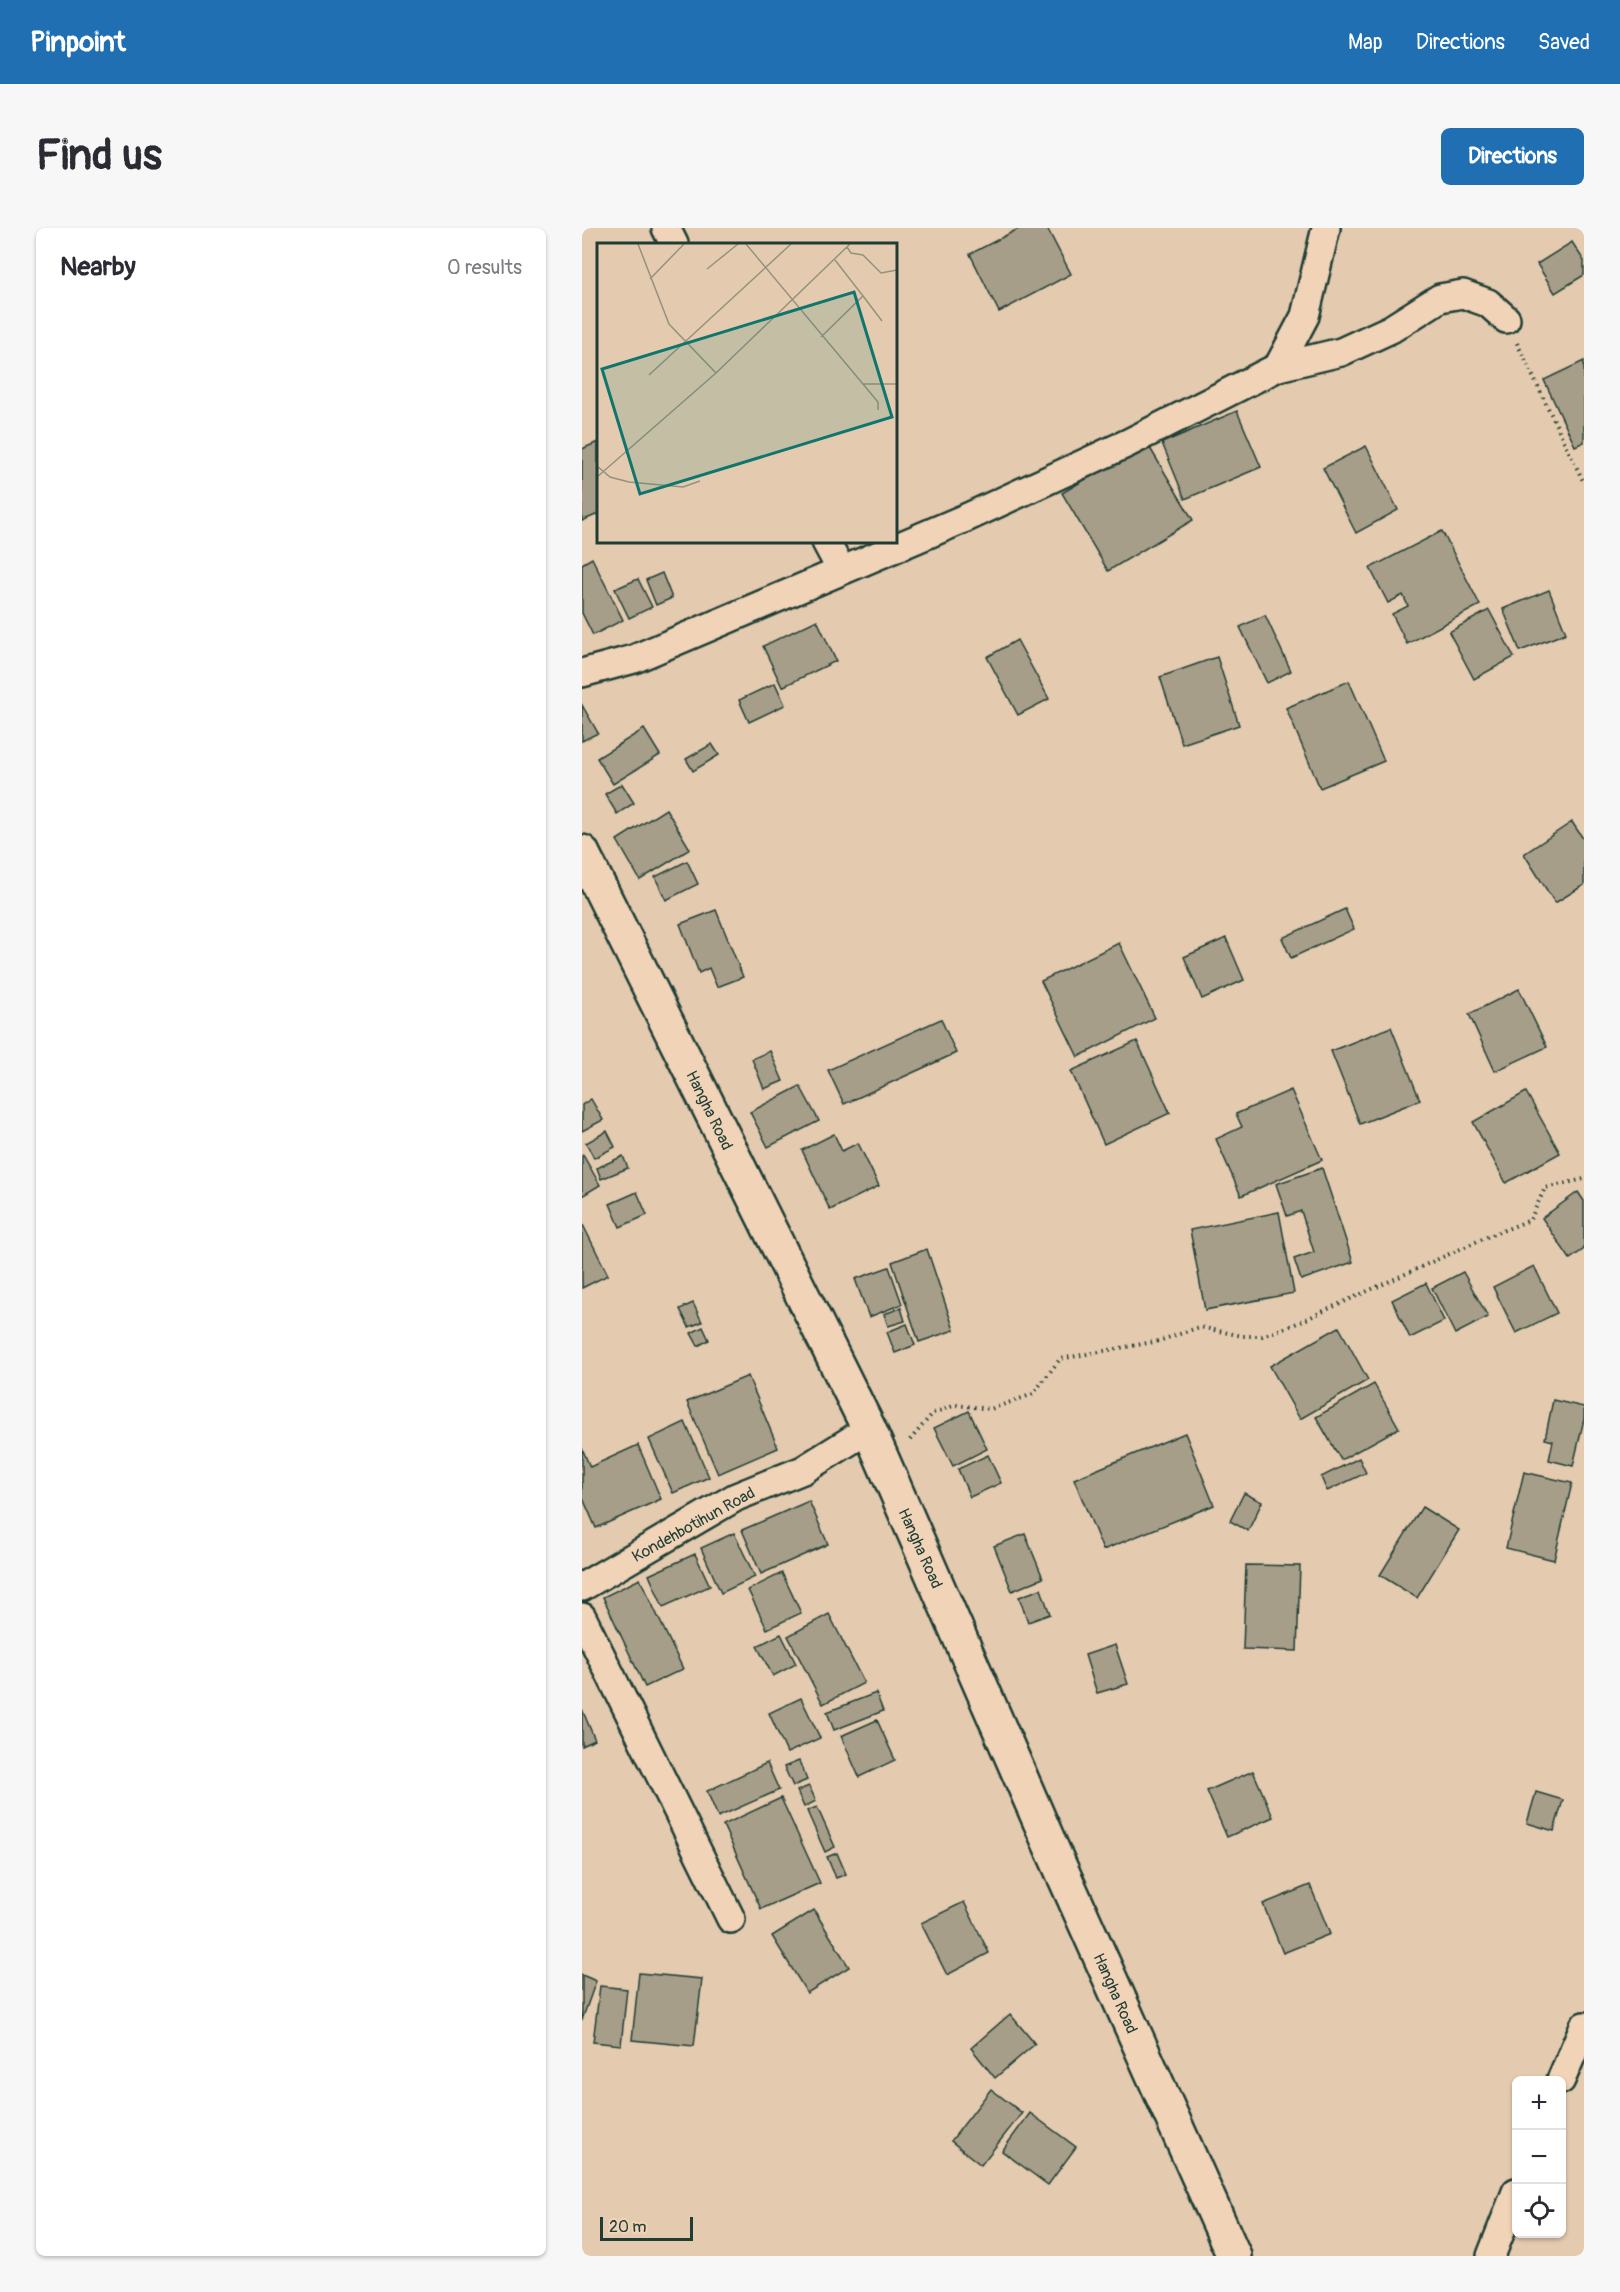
<!DOCTYPE html>
<meta charset="utf-8">
<style>
:root{--surface:#fff;--page:#f7f7f7;--text:#2b2b33;--muted:#7c7c81;--line:#e1e1e2;--accent:#1f6fb2}
body{margin:0;font-family:Pangolin,sans-serif;background:var(--page);color:var(--text)}
.controls{position:absolute;right:18px;bottom:18px;display:grid;overflow:hidden;border-radius:9px;box-shadow:0 2px 4px #0004}
.controls button{width:54px;height:54px;display:grid;place-items:center;padding:0;border:0;border-bottom:2px solid var(--line);background:var(--surface);color:var(--text);font:30px sans-serif}
.scale{position:absolute;left:18px;bottom:15px;width:93px;box-sizing:border-box;padding-left:6px;border:3px solid #1f3d34;border-top:0;font-size:16px;line-height:21px;white-space:nowrap;color:#1f3d34;-webkit-text-stroke:4px #f1d3b7;paint-order:stroke}
.list{margin:0;padding:0;list-style:none}
h2{display:flex;justify-content:space-between;align-items:center;height:78px;margin:0;padding:0 24px;font-size:26px}
h2 small{font-size:20px;font-weight:400;color:var(--muted)}
.icon{flex:none;width:33px;height:33px;fill:none;stroke:currentColor;stroke-width:2;stroke-linecap:round;stroke-linejoin:round}
.map{position:relative;flex:none;width:1002px;height:2028px;overflow:hidden;border-radius:9px}
header{display:flex;align-items:center;gap:36px;box-sizing:border-box;height:84px;padding:0 30px;background:var(--accent);color:#fff}
header strong{font-size:28px}
nav{display:flex;gap:33px;margin-inline-start:auto;font-size:21px}
.intro{display:flex;align-items:center;justify-content:space-between;box-sizing:border-box;height:144px;padding:0 36px}
h1{margin:0;font-size:42px}
.button{padding:15px 27px;border-radius:9px;background:var(--accent);color:#fff;font-size:21px;font-weight:700}
main{display:flex;gap:36px;padding:0 36px}
aside{flex:1;background:var(--surface);border-radius:9px;box-shadow:0 2px 4px #0004}
.map>svg:first-child{display:block}
.building{fill:#a79e89;stroke:#1f3d34;stroke-width:1.5}
.lines{fill:none;stroke-linecap:round;stroke-linejoin:round}
.minor-casing{stroke:#1f3d34;stroke-width:32}
.trunk-casing{stroke:#1f3d34;stroke-width:38}
.path{stroke:#1f3d34;stroke-width:4;stroke-dasharray:1.5 4.5;stroke-linecap:butt}
.minor{stroke:#f1d3b7;stroke-width:27}
.trunk{stroke:#f1d3b7;stroke-width:33}
.labels{text-anchor:middle;stroke-width:4.5;stroke-linejoin:round;paint-order:stroke}
.street-label{font-size:16px;fill:#1f3d34;stroke:#f1d3b7}
.inset-road{fill:none;stroke:#95927e;stroke-width:1.5}
.view{fill:#0f766e;fill-opacity:0.15;stroke:#0f766e;stroke-width:3}
.inset-edge{fill:none;stroke:#1f3d34;stroke-width:3}
</style>
<header>
<strong>Pinpoint</strong>
<nav><a>Map</a><a>Directions</a><a>Saved</a></nav>
</header>
<div class="intro"><h1>Find us</h1><a class="button">Directions</a></div>
<main>
<aside>
<h2>Nearby<small>0 results</small></h2>
<ul class="list">
</ul>
</aside>
<div class="map">
<svg width="1002" height="2028" viewBox="0 0 1002 2028">
<rect width="100%" height="100%" fill="#e4caaf"/>
<filter id="ink" filterUnits="userSpaceOnUse"><feTurbulence type="fractalNoise" baseFrequency=".0167" numOctaves="2"/><feDisplacementMap in="SourceGraphic" scale="12" xChannelSelector="R" yChannelSelector="G"/><feConvolveMatrix kernelMatrix="1 2 1 2 8 2 1 2 1" color-interpolation-filters="sRGB"/></filter>
<g filter="url(#ink)">
<g class="building">
<path d="M438,0H465L489,46L417,84L388,26Z"/>
<path d="M990,14L1002,33V47L973,65L955,36Z"/>
<path d="M1002,133V214L993,218L962,152Z"/>
<path d="M655,183L679,239L603,271L580,215Z"/>
<path d="M16,214V286L0,293V221Z"/>
<path d="M565,215L611,292L526,343L480,265Z"/>
<path d="M784,218L816,282L774,305L741,240Z"/>
<path d="M860,303L898,377L825,416L810,386L826,378L821,367L806,375L788,340Z"/>
<path d="M10,330L41,392L11,407L0,385V336Z"/>
<path d="M80,345L90,370L74,377L64,352Z"/>
<path d="M56,351L70,379L47,390L33,361Z"/>
<path d="M967,362L984,405L938,423L921,381Z"/>
<path d="M907,382L932,429L892,451L867,404Z"/>
<path d="M683,387L709,443L685,455L658,399Z"/>
<path d="M235,392L254,433L200,459L181,418Z"/>
<path d="M435,412L467,471L436,487L405,429Z"/>
<path d="M635,429L657,497L600,516L578,449Z"/>
<path d="M767,453L802,533L738,560L704,480Z"/>
<path d="M193,455L203,477L167,494L157,472Z"/>
<path d="M0,477L16,505L0,513Z"/>
<path d="M62,501L78,527L31,556L15,530Z"/>
<path d="M130,516L137,527L111,543L104,531Z"/>
<path d="M40,556L52,575L35,586L23,566Z"/>
<path d="M84,581L108,621L58,652L35,612Z"/>
<path d="M990,594L1002,612V657L973,675L942,626Z"/>
<path d="M105,633L116,656L84,672L73,649Z"/>
<path d="M763,681L772,701L709,730L700,710Z"/>
<path d="M134,682L161,749L135,759L127,740L117,745L98,696Z"/>
<path d="M644,710L662,752L620,771L602,729Z"/>
<path d="M537,715L573,790L496,829L459,753Z"/>
<path d="M937,761L965,819L913,843L887,786Z"/>
<path d="M359,791L374,825L262,876L246,842Z"/>
<path d="M809,799L838,872L778,896L749,823Z"/>
<path d="M555,813L588,885L522,916L489,843Z"/>
<path d="M188,823L201,853L182,861L170,831Z"/>
<path d="M218,858L237,893L186,919L168,884Z"/>
<path d="M709,862L740,932L659,968L634,911L660,899L654,886Z"/>
<path d="M944,864L978,925L924,955L891,894Z"/>
<path d="M9,871L21,892L0,903V877Z"/>
<path d="M25,903L33,919L12,930L4,915Z"/>
<path d="M252,906L260,923L276,915L297,958L248,982L220,922Z"/>
<path d="M1,927L18,957L0,968V928Z"/>
<path d="M41,928L46,940L19,951L15,940Z"/>
<path d="M740,940L771,1034L719,1052L712,1031L732,1024L719,983L705,988L694,956Z"/>
<path d="M55,964L65,987L38,999L28,976Z"/>
<path d="M996,964L1002,973V1021L988,1031L960,990Z"/>
<path d="M697,984L712,1065L623,1082L608,1002Z"/>
<path d="M0,995L26,1047L0,1060Z"/>
<path d="M345,1021L372,1102L337,1114L310,1034Z"/>
<path d="M952,1038L975,1085L934,1105L911,1059Z"/>
<path d="M307,1039L320,1076L287,1089L273,1051Z"/>
<path d="M881,1044L906,1089L873,1106L850,1060Z"/>
<path d="M844,1055L862,1093L828,1110L810,1072Z"/>
<path d="M111,1075L120,1094L107,1099L98,1081Z"/>
<path d="M319,1080L323,1093L306,1098L302,1086Z"/>
<path d="M325,1096L333,1117L313,1125L305,1104Z"/>
<path d="M121,1099L127,1112L116,1118L109,1105Z"/>
<path d="M757,1099L786,1152L718,1191L688,1138Z"/>
<path d="M166,1148L196,1220L136,1246L105,1174Z"/>
<path d="M792,1156L817,1200L759,1232L734,1189Z"/>
<path d="M971,1172L1002,1179V1191L991,1238L967,1232L971,1213L963,1211Z"/>
<path d="M387,1183L405,1221L371,1238L352,1200Z"/>
<path d="M103,1194L127,1249L91,1265L67,1211Z"/>
<path d="M603,1205L632,1277L521,1322L492,1251Z"/>
<path d="M56,1217L79,1271L14,1300L0,1268V1220L8,1239Z"/>
<path d="M406,1227L419,1255L388,1269L376,1241Z"/>
<path d="M777,1230L784,1245L745,1263L739,1249Z"/>
<path d="M942,1244L990,1255L972,1332L924,1320Z"/>
<path d="M662,1265L680,1274L666,1303L648,1293Z"/>
<path d="M227,1273L246,1316L179,1346L160,1302Z"/>
<path d="M840,1279L877,1302L835,1370L798,1347Z"/>
<path d="M152,1305L173,1349L139,1365L119,1320Z"/>
<path d="M443,1306L461,1350L430,1363L412,1318Z"/>
<path d="M113,1326L128,1358L81,1379L67,1347Z"/>
<path d="M664,1337L718,1338L715,1423L661,1421Z"/>
<path d="M200,1345L219,1385L185,1401L166,1362Z"/>
<path d="M58,1351L101,1441L63,1459L21,1369Z"/>
<path d="M459,1361L468,1386L446,1394L437,1369Z"/>
<path d="M247,1386L282,1455L241,1476L206,1408Z"/>
<path d="M199,1406L214,1436L191,1448L175,1418Z"/>
<path d="M533,1417L546,1456L515,1465L503,1427Z"/>
<path d="M294,1465L301,1483L252,1502L245,1484Z"/>
<path d="M219,1470L238,1510L205,1525L187,1485Z"/>
<path d="M0,1481L13,1512L0,1518Z"/>
<path d="M295,1492L313,1532L277,1549L259,1508Z"/>
<path d="M217,1533L225,1552L211,1558L202,1539Z"/>
<path d="M185,1535L197,1562L136,1589L125,1563Z"/>
<path d="M671,1543L691,1589L645,1609L625,1563Z"/>
<path d="M227,1558L234,1573L222,1579L215,1563Z"/>
<path d="M954,1564L981,1572L972,1603L945,1595Z"/>
<path d="M199,1570L238,1655L179,1681L141,1597Z"/>
<path d="M235,1579L253,1619L243,1624L225,1583Z"/>
<path d="M255,1625L264,1646L254,1650L245,1629Z"/>
<path d="M728,1657L748,1706L701,1725L681,1676Z"/>
<path d="M382,1674L407,1725L365,1747L339,1695Z"/>
<path d="M232,1682L267,1739L225,1765L190,1708Z"/>
<path d="M57,1745L120,1751L112,1818L50,1812Z"/>
<path d="M0,1747L14,1753L0,1792Z"/>
<path d="M18,1758L45,1761L39,1817L11,1814Z"/>
<path d="M428,1786L453,1816L413,1850L389,1820Z"/>
<path d="M409,1861L440,1885L399,1937L369,1913Z"/>
<path d="M448,1885L494,1919L466,1957L420,1923Z"/>
</g>
<g class="lines">
<g class="minor-casing">
<g id="minor">
<path d="M84,0L92,16"/>
<path d="M696,139L723,88L744,0"/>
<path d="M244,314L259,342"/>
<path d="M0,445L52,431L386,289L546,215L696,139L759,124L809,101L858,70L881,66L906,75L924,91"/>
<path d="M0,1359L154,1269L221,1242L287,1201"/>
<path d="M0,1389L149,1691"/>
<path d="M979,1852L1002,1798"/>
<path d="M909,2028L934,1964"/>
</g>
</g>
<g class="trunk-casing">
<path id="trunk" d="M0,624L287,1201L466,1612L652,2028"/>
</g>
<g class="path">
<path d="M935,115L1002,255"/>
<path d="M328,1212L351,1185L374,1177L409,1181L451,1166L478,1131L577,1113L618,1099L660,1108H680L711,1097L907,1008L948,992L963,960L1002,951"/>
</g>
<use href="#minor" class="minor"/>
<use href="#trunk" class="trunk"/>
</g>
</g>
<g class="labels">
<g class="street-label">
<text transform="translate(128 882) rotate(64)" y="6">Hangha Road</text>
<text transform="translate(111 1296) rotate(-29)" y="6">Kondehbotihun Road</text>
<text transform="translate(339 1320) rotate(66)" y="6">Hangha Road</text>
<text transform="translate(534 1765) rotate(66)" y="6">Hangha Road</text>
</g>
</g>
<g transform="translate(15 15)">
<rect width="300" height="300" fill="#e4caaf"/>
<path class="inset-road" d="M41,1L72,81L119,130M149,1L281,159V167M250,4L254,10L266,12L284,30L300,27M238,17L266,53M110,26L141,1M53,36L87,1M224,94L266,53L285,78M52,132L194,1M266,141H300M0,223L13,234L32,239L86,244L103,238M0,234L119,130L253,1"/>
<path class="view" d="M257,49L295,174L43,251L5,126Z"/>
<rect width="300" height="300" class="inset-edge"/>
</g>
</svg>
<div class="controls">
<button>+</button>
<button>−</button>
<button><svg class="icon" aria-label="locate" viewBox="0 0 24 24"><circle cx="12" cy="12" r="6"/><path d="M12 2v4M12 18v4M2 12h4M18 12h4"/></svg></button>
</div>
<div class="scale">20 m</div>
</div>
</main>
